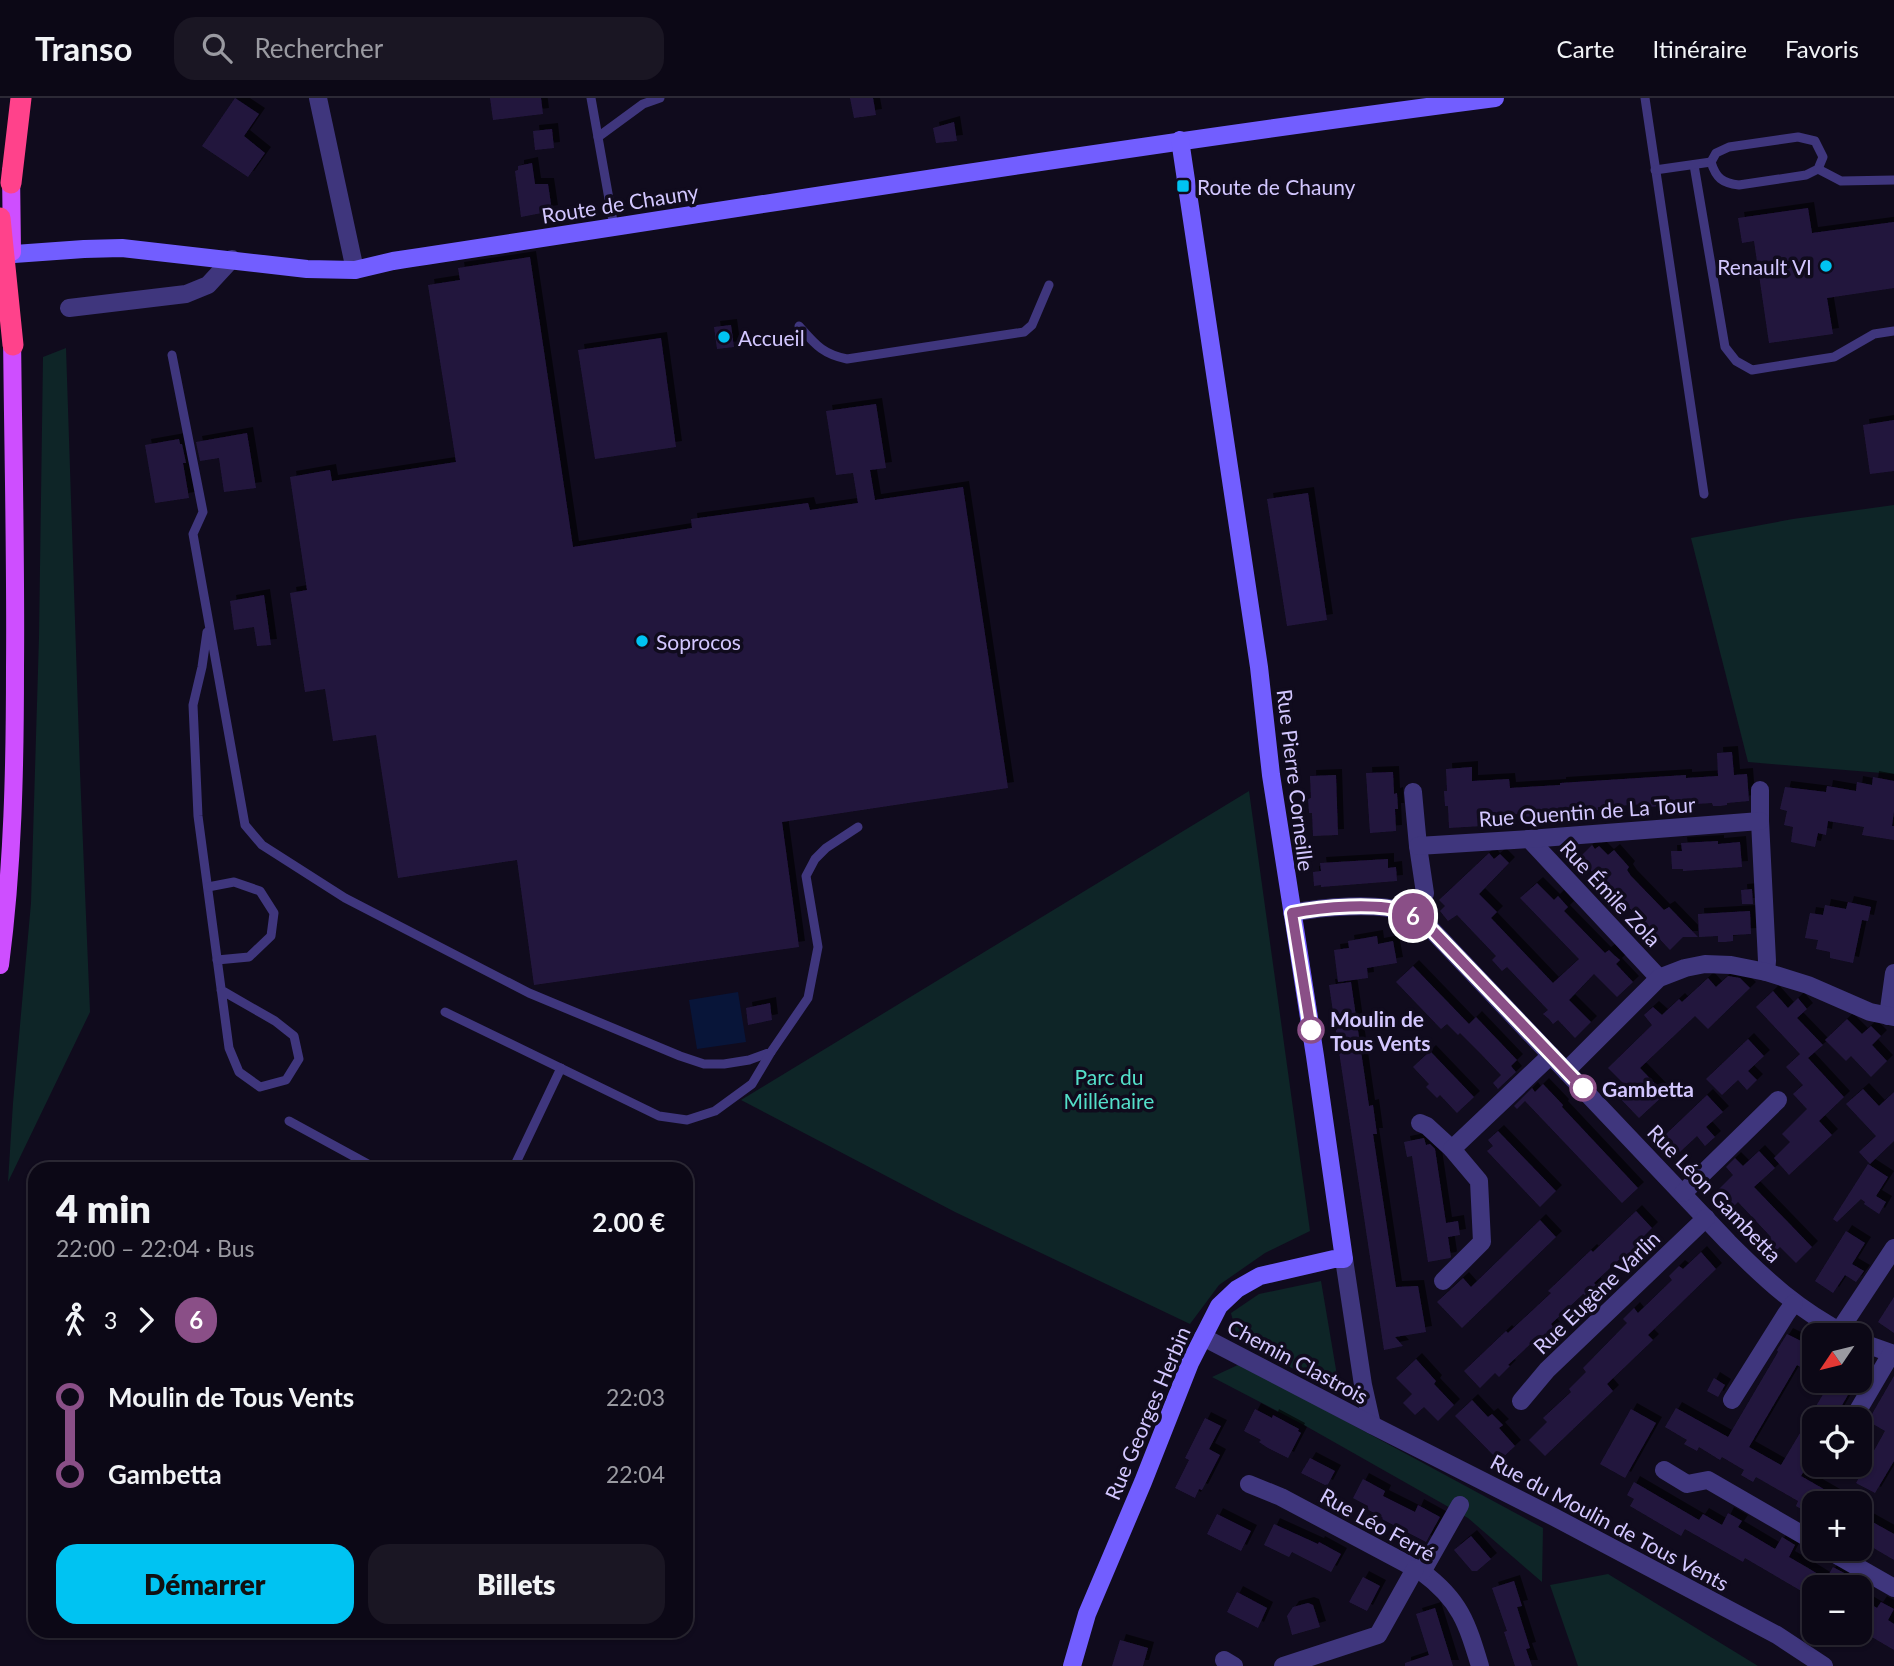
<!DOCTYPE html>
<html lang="fr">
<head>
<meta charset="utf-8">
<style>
	:root { --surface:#0c0816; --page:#1a1623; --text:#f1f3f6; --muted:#9a9aa1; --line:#2c2935; --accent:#00c3f2 }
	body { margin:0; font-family:Lato,sans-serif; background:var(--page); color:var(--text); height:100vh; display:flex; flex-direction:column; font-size:26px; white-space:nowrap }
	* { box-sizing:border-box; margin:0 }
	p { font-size:23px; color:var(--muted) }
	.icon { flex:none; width:38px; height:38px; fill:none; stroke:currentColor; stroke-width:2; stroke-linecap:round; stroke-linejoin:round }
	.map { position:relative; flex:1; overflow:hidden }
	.details { position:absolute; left:28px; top:1064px; width:665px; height:476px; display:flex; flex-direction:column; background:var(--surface); border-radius:21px; box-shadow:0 2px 5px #0004,0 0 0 2px var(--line) }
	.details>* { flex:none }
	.badge { padding:0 14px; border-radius:23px; font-size:24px; line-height:46px }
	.needle { width:46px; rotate:235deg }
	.controls { position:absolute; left:1802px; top:1225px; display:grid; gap:14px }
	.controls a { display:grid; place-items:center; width:70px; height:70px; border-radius:14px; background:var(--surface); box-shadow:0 2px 5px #0004,0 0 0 2px var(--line); font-size:35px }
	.map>.badge { position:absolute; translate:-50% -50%; box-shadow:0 0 0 4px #fff }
	.legs { display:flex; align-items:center; gap:10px; height:77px; padding:0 28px; font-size:23px }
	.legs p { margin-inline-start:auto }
	.overview { display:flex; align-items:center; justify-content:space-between; height:119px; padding:0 28px }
	h1 { font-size:38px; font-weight:800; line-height:52px }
	.action { display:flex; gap:14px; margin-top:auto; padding:14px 28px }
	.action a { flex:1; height:80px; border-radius:21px; background:var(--accent); color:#111; font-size:28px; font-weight:800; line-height:80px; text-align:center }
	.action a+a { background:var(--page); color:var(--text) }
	ul { padding:0 28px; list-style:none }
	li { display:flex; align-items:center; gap:24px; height:77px; font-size:26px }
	li i { display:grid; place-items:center; width:10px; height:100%; margin:0 9px; background:currentColor }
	li i::after { content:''; width:18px; height:18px; margin:-9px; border:5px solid; border-radius:50%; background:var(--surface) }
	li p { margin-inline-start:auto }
	li:first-child i { background:linear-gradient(#0000 50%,currentColor 0) }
	li:last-child i { background:linear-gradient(currentColor 50%,#0000 0) }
	header { display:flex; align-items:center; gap:42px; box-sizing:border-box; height:98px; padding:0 35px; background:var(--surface); border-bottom:2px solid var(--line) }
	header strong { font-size:33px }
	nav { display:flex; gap:38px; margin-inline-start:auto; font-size:24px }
	.search { width:490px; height:63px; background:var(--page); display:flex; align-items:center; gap:18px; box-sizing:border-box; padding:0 24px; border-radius:21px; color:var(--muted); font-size:26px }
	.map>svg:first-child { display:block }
</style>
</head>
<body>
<header>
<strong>Transo</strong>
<div class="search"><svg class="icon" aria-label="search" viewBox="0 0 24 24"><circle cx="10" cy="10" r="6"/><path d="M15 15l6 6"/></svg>Rechercher</div>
<nav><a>Carte</a><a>Itinéraire</a><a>Favoris</a></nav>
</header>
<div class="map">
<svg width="1894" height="1568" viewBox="0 0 1894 1568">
	<defs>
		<filter id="shadow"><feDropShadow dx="6" dy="-6" stdDeviation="0" flood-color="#0009"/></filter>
	</defs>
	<rect width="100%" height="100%" fill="#100b1d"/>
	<g fill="#0e2527">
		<polygon points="66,250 80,674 90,914 8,1084 13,1005 31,805 39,539 43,259"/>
		<polygon points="1894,407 1894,676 1748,664 1691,440 1793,421"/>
		<polygon points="1249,693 1310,1133 1265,1155 1219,1187 1190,1226 955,1114 741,1002"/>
		<polygon points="1321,1183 1340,1295 1238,1242 1231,1215 1259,1196"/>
		<polygon points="1240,1266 1543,1430 1542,1484 1468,1420 1304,1327 1212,1279"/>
		<polygon points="1608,1476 1758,1568 1578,1568 1550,1487"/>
	</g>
	<polygon fill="#081539" points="738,894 746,944 697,951 689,902"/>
	<g fill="#23173e" filter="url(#shadow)">
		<polygon points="235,0 259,16 244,38 265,55 248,79 202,48"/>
		<polygon points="490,0 541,0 543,16 493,22"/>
		<polygon points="850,0 873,0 876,17 854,20"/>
		<polygon points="954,24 957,43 936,45 933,30"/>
		<polygon points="552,31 554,50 535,52 533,33"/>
		<polygon points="532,65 535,86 548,86 552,113 521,119 515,73 518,72 518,68"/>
		<polygon points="1808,110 1812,135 1894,124 1894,190 1827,200 1833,236 1769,245 1754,143 1742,145 1738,120"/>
		<polygon points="530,159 573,449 692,430 691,421 808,405 810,412 858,405 853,375 836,377 826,313 876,306 886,370 870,372 875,402 963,389 1008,690 782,724 799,849 534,887 517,762 398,780 376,637 333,643 325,591 305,594 290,495 307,492 290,379 330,372 332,383 456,364 428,187 460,182 458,170"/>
		<polygon points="731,227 734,249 717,251 714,229"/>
		<polygon points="661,240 676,349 595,361 578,252"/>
		<polygon points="1894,322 1894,373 1870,376 1863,327"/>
		<polygon points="247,335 256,390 224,394 219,360 200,363 196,344"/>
		<polygon points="179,341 180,346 182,346 186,365 183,365 189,400 155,405 145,347"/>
		<polygon points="1308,395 1327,522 1287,528 1267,401"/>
		<polygon points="264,497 271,547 257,548 254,529 234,532 230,503"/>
		<polygon points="1732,654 1734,677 1747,676 1749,703 1727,705 1727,707 1720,708 1713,708 1712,705 1648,709 1648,706 1598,709 1598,712 1584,712 1584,710 1559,711 1559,714 1534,715 1535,718 1520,719 1520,716 1481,718 1482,728 1449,730 1448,708 1445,708 1444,693 1447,693 1446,671 1472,669 1472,683 1509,681 1510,690 1560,687 1560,685 1686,677 1686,680 1718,678 1717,655"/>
		<polygon points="1393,674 1394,696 1397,695 1398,711 1395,711 1396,733 1370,735 1366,675"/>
		<polygon points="1336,677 1338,737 1313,738 1312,715 1309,715 1308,701 1311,700 1310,678"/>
		<polygon points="1873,679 1894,683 1894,713 1892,728 1894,728 1894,742 1862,737 1864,729 1828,723 1826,737 1818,735 1815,749 1791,744 1793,729 1784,727 1787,713 1780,711 1785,689 1826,694 1827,688 1856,693 1857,684 1872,687"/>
		<polygon points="1718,743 1718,746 1740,744 1742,769 1683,773 1683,771 1672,771 1671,753 1682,753 1681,745"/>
		<polygon points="1592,747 1595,751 1599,748 1608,757 1614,752 1629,769 1627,772 1631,778 1664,812 1669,809 1698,839 1683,839 1670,852 1653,834 1649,837 1638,827 1642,823 1620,800 1617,804 1592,782 1596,778 1579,760"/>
		<polygon points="1489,755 1494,761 1500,756 1509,765 1479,796 1497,814 1491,820 1553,885 1579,861 1520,800 1537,785 1554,802 1558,798 1568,809 1564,813 1605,855 1609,852 1614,857 1620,862 1616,866 1633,884 1617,899 1594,876 1569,902 1591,924 1575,940 1558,922 1553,926 1549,921 1543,916 1548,912 1507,869 1502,873 1492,862 1496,858 1457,817 1448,823 1440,813 1445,808 1439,802"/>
		<polygon points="1388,761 1388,770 1396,769 1397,783 1321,789 1321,787 1314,788 1313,774 1321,773 1320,765"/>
		<polygon points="1752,791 1753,806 1742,806 1741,792"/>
		<polygon points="1848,804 1871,809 1868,823 1862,822 1853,865 1830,860 1830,854 1816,851 1818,842 1805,840 1810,815 1823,817 1825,807 1846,811"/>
		<polygon points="1750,813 1751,836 1733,837 1733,843 1725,844 1718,844 1718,838 1699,839 1698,816"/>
		<polygon points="1377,838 1378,846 1393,843 1397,865 1367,870 1368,880 1338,884 1334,852 1349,850 1348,843"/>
		<polygon points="1413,868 1469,926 1476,919 1517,962 1511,968 1516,974 1498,991 1493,985 1501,977 1481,956 1460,935 1458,937 1447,926 1441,931 1396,884"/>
		<polygon points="1728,878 1740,880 1750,890 1708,931 1695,918 1640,970 1665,996 1639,1020 1614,994 1623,985 1608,970 1652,927 1644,917 1653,909 1662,917 1679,901 1682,904 1708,880 1716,889"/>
		<polygon points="1351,884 1369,1008 1373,1007 1377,1036 1373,1036 1396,1189 1418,1188 1426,1234 1395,1239 1403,1248 1384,1252 1329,887"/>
		<polygon points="1773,893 1788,910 1798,900 1807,911 1797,920 1823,947 1808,960 1844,999 1819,1023 1832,1037 1789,1077 1774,1060 1790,1044 1782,1036 1807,1011 1793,996 1803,987 1786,969 1800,956 1756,909"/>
		<polygon points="770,905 772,922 748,927 746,910"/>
		<polygon points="1847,921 1862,936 1871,928 1881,938 1872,947 1887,963 1871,979 1851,958 1846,963 1825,942"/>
		<polygon points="1748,941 1764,958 1748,973 1757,982 1747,992 1738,982 1722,997 1706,981"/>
		<polygon points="1430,953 1474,999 1457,1015 1440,997 1437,1000 1426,989 1429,986 1413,969"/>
		<polygon points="1543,986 1563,1007 1562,1009 1638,1090 1622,1105 1525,1003 1517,1011 1514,1008 1532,990 1535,994"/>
		<polygon points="1863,991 1879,1008 1894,994 1894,1043 1870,1066 1859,1054 1876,1038 1846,1006"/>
		<polygon points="1707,997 1723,1014 1706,1029 1715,1039 1705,1048 1697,1038 1680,1054 1664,1038"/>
		<polygon points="1498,1033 1556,1093 1540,1109 1487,1053 1493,1048 1488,1042"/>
		<polygon points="1424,1040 1426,1047 1430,1046 1435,1051 1446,1125 1458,1123 1460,1137 1448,1139 1451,1159 1450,1160 1428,1164 1412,1058 1407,1059 1404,1044"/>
		<polygon points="1759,1053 1775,1070 1754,1089 1812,1149 1796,1165 1780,1149 1771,1157 1762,1147 1771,1139 1738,1104 1733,1109 1717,1093 1733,1077 1726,1069 1735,1060 1743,1068"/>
		<polygon points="1868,1066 1888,1079 1876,1098 1886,1104 1879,1116 1864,1106 1865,1104 1861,1101 1837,1124 1833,1121"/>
		<polygon points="1636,1113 1652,1130 1637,1145 1640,1148 1628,1160 1624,1157 1594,1185 1596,1187 1585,1197 1583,1196 1551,1226 1554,1230 1544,1240 1540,1237 1508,1267 1510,1268 1499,1279 1495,1275 1480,1290 1464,1273 1506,1233 1508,1235 1551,1195 1548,1193 1591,1152 1593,1154"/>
		<polygon points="1540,1122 1556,1139 1462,1230 1437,1204 1463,1180 1471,1189"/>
		<polygon points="1846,1133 1865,1145 1852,1166 1864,1173 1856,1184 1845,1177 1833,1195 1815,1183"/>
		<polygon points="1701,1154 1716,1171 1648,1237 1653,1242 1607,1286 1613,1293 1545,1358 1529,1342 1547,1324 1543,1320 1571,1294 1569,1291 1586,1274 1583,1270 1627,1225 1623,1221 1634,1210 1638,1215 1672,1182 1669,1178 1679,1168 1683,1171"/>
		<polygon points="1894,1199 1894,1235 1878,1224"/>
		<polygon points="1787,1236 1815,1250 1815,1277 1797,1267 1749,1349 1781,1367 1831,1283 1856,1283 1834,1321 1815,1321 1815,1354 1801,1378 1848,1405 1815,1405 1808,1415 1796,1408 1798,1403 1756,1379 1753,1384 1741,1377 1744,1372 1722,1359 1720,1362 1699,1349 1697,1353 1684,1346 1687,1342 1665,1329 1676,1310 1728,1339 1778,1254 1777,1252"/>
		<polygon points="1416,1261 1436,1283 1434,1286 1454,1307 1438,1323 1424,1309 1415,1317 1403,1305 1412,1296 1396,1280"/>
		<polygon points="1894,1278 1894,1363 1875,1395 1856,1385 1885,1333 1868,1323"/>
		<polygon points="1714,1280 1725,1287 1718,1299 1707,1293"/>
		<polygon points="1472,1302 1488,1319 1492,1316 1503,1327 1499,1330 1515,1348 1499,1363 1455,1318"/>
		<polygon points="1255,1311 1272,1320 1273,1317 1299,1331 1298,1333 1301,1335 1288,1360 1268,1350 1259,1344 1261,1342 1244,1333"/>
		<polygon points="1631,1311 1656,1325 1625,1380 1600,1366"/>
		<polygon points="1205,1320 1221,1328 1209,1351 1220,1357 1202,1392 1199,1391 1195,1400 1175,1390 1189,1362 1185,1360"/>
		<polygon points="1310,1360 1335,1373 1327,1388 1301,1375"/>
		<polygon points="1363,1381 1385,1393 1383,1398 1415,1414 1418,1407 1440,1419 1426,1444 1382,1421 1383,1420 1367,1411 1368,1408 1353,1400"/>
		<polygon points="1634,1384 1699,1422 1703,1416 1722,1427 1728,1415 1742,1423 1738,1429 1775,1451 1782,1439 1795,1447 1789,1459 1808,1470 1826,1481 1833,1469 1846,1476 1839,1488 1841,1489 1815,1489 1815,1501 1745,1460 1743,1464 1685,1431 1681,1438 1630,1408 1634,1401 1627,1397"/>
		<polygon points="1217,1416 1251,1433 1241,1453 1207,1436"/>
		<polygon points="1860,1417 1894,1436 1894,1462 1860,1442"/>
		<polygon points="1274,1426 1318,1446 1319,1444 1341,1456 1331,1474 1292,1454 1289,1459 1264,1447"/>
		<polygon points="1471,1438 1491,1461 1477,1473 1472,1473 1454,1452"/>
		<polygon points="1363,1479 1380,1488 1367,1513 1349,1504"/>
		<polygon points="1514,1483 1522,1508 1517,1509 1530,1550 1526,1551 1532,1568 1515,1568 1504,1534 1507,1533 1492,1490"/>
		<polygon points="1237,1494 1267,1510 1258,1530 1227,1514"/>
		<polygon points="1860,1500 1877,1510 1881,1504 1894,1511 1888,1522 1894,1526 1894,1552 1860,1532"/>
		<polygon points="1308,1505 1313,1507 1320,1529 1292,1537 1287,1518 1293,1509"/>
		<polygon points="1435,1510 1453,1568 1405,1568 1405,1565 1429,1557 1416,1516"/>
		<polygon points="1120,1542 1148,1550 1143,1568 1112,1568"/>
	</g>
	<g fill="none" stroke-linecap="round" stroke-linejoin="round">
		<g stroke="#3f367d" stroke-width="9">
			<polyline points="591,0 614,129"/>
			<polyline points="1645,0 1704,396"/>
			<polyline points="598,39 643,6 660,0"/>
			<path d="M1798,39L1815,43L1823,59L1818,71L1806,77L1739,87C1722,85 1716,80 1711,64L1716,55L1729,49Z"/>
			<polyline points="1694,67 1725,249 1736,263 1752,272 1834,259 1874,236 1894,233"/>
			<polyline points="1818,71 1841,83 1894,82"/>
			<polyline points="1655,72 1711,64"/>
			<path d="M799,228C815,246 822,256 847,261L1024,234L1032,227L1049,187"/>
			<polyline points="172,257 203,414 193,436 245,727 262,747 345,800 529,895 680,958 704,966 724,966 749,962 771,954 808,900 818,849 806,778 815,761 826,750 858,729"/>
			<polyline points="207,534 202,569 193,607 198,718 229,950 239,974 260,989 286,982 299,961 294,938 275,923 221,892"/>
			<polyline points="208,789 234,784 260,793 274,815 271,838 249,859 217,862"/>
			<polyline points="445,914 659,1018 687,1022 715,1013 752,986 771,954"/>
			<polyline points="289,1023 377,1071"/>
			<polyline points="513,1071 561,970"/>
		</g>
		<g stroke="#3f367d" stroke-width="18">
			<polyline points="318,0 355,172"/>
			<polyline points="69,210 186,196 208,187 232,161"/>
			<polyline points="1760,692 1760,723 1767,863 1766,874"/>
			<polyline points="1413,694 1418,748 1425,795 1418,820"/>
			<polyline points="1529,741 1659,880"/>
			<polyline points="1418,748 1529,741 1760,723"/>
			<path d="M1292,815C1321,809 1378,804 1405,814C1416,818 1424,825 1432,832L1728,1144C1767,1183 1797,1211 1847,1237"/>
			<polyline points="1888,918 1894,875"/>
			<polyline points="1566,973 1659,880 1685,870 1705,866 1731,867 1766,874 1808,887 1870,914 1894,919"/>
			<polyline points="1420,1025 1427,1028 1452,1051"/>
			<polyline points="1683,1095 1778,1002"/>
			<polyline points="1344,1161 1363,1287 1372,1327"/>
			<polyline points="1443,1183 1482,1144 1479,1083 1452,1051 1551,957"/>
			<polyline points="1839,1233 1894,1150"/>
			<polyline points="1203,1239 1372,1327 1554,1419 1777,1537 1824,1568"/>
			<polyline points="1860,1244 1894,1256"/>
			<polyline points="1732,1302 1786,1216 1794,1205"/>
			<polyline points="1521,1303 1547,1272 1706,1120"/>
			<polyline points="1853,1321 1891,1256"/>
			<polyline points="1664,1372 1687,1386 1708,1382 1815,1444"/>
			<path d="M1249,1386L1281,1399L1422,1474C1460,1502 1467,1525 1480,1568"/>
			<polyline points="1826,1451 1894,1490"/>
			<polyline points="1422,1474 1460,1407"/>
			<polyline points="1224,1562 1234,1568"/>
			<polyline points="1283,1568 1378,1537 1415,1471"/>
		</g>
		<g stroke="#725eff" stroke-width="18">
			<path d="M0,157L84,151L122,150L307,171L355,172L393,163C760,107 1127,48 1495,0"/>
			<polyline points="1072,1568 1087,1516 1143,1384 1190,1265 1219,1208 1237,1191 1260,1178 1334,1161 1344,1161 1315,958 1271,677 1259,569 1180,42"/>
		</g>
		<g stroke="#ce4eff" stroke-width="18">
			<polyline points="11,73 12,154"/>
			<path d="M0,867C13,768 15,669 15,569C16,458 13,346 12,234"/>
		</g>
		<g stroke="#ff428b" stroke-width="21">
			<polyline points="11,85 21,0"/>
			<polyline points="0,120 13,247"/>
		</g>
	</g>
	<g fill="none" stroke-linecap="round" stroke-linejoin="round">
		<g stroke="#fff" stroke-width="16">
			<path id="line-1" d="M1311,932L1292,815C1321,809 1378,804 1405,814C1416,818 1424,825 1432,832L1583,990"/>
		</g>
		<use href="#line-1" stroke="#8a4f87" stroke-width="10"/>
	</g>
	<g fill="#00c3f2" stroke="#100b1d" stroke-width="2.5">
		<rect x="1176" y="81" width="14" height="14" rx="3.5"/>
		<circle cx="1826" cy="168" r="7"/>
		<circle cx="724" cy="239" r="7"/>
		<circle cx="642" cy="543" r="7"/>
	</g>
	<g fill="#fff" stroke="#8a4f87" stroke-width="3.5">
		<circle cx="1311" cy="932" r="12"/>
		<circle cx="1583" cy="990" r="12"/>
	</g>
	<g text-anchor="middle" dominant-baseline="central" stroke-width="7" stroke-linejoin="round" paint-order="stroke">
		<g font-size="21" fill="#d3c7ff" stroke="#100b1d" text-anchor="start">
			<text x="1197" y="88">Route de Chauny</text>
			<text x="1812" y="168" text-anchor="end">Renault VI</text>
			<text x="738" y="239">Accueil</text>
			<text x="656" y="543">Soprocos</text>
		</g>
		<g font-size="21" fill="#d3c7ff" stroke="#100b1d">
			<text transform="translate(620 105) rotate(-9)">Route de Chauny</text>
			<text transform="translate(1296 682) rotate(83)">Rue Pierre Corneille</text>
			<text transform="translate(1587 713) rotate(-4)">Rue Quentin de La Tour</text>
			<text transform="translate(1611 795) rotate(47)">Rue Émile Zola</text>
			<text transform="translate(1715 1095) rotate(46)">Rue Léon Gambetta</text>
			<text transform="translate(1596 1194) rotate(-44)">Rue Eugène Varlin</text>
			<text transform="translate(1298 1263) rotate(28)">Chemin Clastrois</text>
			<text transform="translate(1147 1315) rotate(-67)">Rue Georges Herbin</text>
			<text transform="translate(1610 1424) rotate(28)">Rue du Moulin de Tous Vents</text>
			<text transform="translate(1378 1426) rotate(29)">Rue Léo Ferré</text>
		</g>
		<g font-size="21" font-weight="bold" fill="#d3c7ff" stroke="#100b1d" text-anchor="start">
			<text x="1330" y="920">Moulin de<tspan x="1330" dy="24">Tous Vents</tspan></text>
			<text x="1602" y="990">Gambetta</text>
		</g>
		<g font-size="21" fill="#54dfc9" stroke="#100b1d">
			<text x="1109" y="978">Parc du<tspan x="1109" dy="24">Millénaire</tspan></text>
		</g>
	</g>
</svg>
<div class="controls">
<a><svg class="needle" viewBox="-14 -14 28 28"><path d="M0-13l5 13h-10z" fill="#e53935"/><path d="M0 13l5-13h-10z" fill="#9a9aa1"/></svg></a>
<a><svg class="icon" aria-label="locate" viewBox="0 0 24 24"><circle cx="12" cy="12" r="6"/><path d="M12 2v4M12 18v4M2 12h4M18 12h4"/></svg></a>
<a>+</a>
<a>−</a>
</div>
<b class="badge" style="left:1413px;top:818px;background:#8a4f87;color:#fff">6</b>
<section class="details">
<div class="overview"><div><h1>4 min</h1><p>22:00 – 22:04 · Bus</p></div><b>2.00 €</b></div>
<div class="legs"><svg class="icon" aria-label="walk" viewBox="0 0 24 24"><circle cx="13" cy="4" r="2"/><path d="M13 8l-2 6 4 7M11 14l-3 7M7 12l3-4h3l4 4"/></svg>3<svg class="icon" aria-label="forward" viewBox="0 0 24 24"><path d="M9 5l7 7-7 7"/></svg><b class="badge" style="background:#8a4f87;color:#fff">6</b></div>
<ul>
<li><i style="color:#8a4f87"></i><b>Moulin de Tous Vents</b><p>22:03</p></li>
<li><i style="color:#8a4f87"></i><b>Gambetta</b><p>22:04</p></li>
</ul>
<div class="action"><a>Démarrer</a><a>Billets</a></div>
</section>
</div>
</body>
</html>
